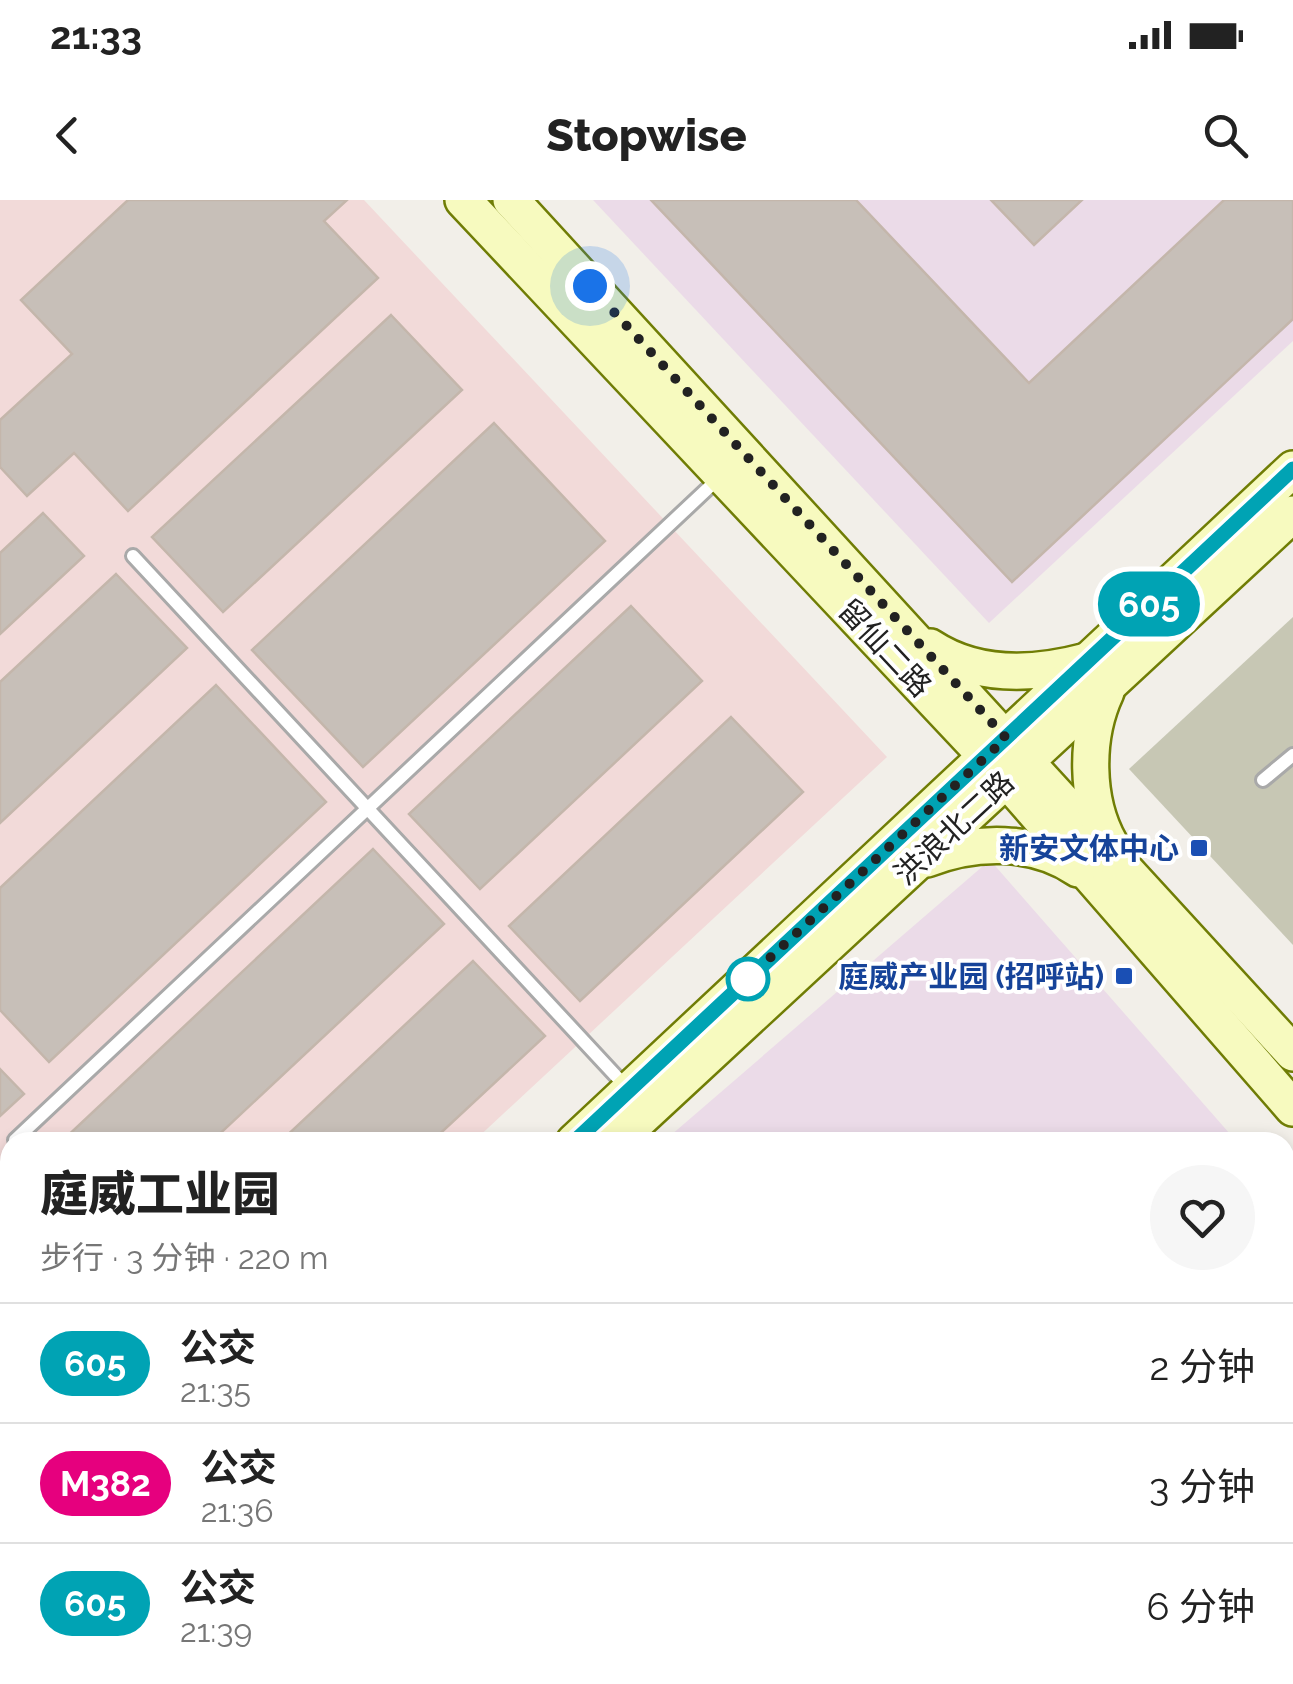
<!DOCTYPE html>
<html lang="zh">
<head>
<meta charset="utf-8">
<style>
	:root { --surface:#fff; --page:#f6f6f6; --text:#222; --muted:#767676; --line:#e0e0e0 }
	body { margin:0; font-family:Raleway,"Noto Sans SC",sans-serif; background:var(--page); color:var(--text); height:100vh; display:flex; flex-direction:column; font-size:38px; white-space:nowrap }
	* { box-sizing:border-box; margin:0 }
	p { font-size:32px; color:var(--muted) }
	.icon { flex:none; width:55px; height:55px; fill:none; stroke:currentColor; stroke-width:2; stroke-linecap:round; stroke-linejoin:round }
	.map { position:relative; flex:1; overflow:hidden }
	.drawer { position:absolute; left:0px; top:932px; width:1295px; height:552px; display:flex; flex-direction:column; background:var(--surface); border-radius:30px 30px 0 0; box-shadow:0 5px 15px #0003 }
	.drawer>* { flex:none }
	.badge { padding:0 20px; border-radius:32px; font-size:35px; line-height:65px }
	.you { position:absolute; width:50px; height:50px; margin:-25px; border:8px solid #fff; border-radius:50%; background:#1a73e8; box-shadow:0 0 0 15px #1a73e833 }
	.map>.badge { position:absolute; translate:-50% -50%; box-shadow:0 0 0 5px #fff }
	.round { display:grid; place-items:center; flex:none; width:105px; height:105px; border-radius:52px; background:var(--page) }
	.headline { display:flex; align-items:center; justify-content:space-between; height:170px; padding:0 40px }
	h1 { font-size:48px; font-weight:800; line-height:75px }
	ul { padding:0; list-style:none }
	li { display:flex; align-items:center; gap:30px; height:120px; padding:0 40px; border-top:2px solid var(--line) }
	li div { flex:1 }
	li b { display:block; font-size:38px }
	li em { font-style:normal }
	li .badge { min-width:110px; font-weight:700; text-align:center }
	.status { display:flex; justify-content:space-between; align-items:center; height:70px; padding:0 50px; background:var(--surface); direction:ltr }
	.status svg { height:28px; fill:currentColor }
	header { display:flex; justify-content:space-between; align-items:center; height:130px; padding:0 40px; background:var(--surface); font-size:45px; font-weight:800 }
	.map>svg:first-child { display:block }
</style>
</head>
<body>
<div class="status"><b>21:33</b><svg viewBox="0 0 49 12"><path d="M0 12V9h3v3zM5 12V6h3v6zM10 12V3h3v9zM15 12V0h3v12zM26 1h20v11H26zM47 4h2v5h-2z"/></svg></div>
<header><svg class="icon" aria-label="back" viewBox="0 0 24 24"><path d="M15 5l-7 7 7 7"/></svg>Stopwise<svg class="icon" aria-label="search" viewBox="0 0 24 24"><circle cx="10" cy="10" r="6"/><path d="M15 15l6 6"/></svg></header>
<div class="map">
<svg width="1293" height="1484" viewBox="0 0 1293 1484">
	<rect width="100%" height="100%" fill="#f2efe9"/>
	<g fill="#f2dad9">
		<polygon points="0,0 364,0 887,557 473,942 10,942 10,972 0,961"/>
		<polygon points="0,1133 10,1143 10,1419 0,1428"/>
	</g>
	<g fill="#ebdbe8">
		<polygon points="593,0 1293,0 1293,141 989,423"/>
		<polygon points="990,660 1237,942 663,942"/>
		<polygon points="1285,997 1293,1006 1293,1484 965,1484 957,1475 1285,1475"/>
		<polygon points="131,1475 533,1475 542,1484 121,1484"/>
		<polygon points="556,1475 916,1475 924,1484 564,1484"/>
	</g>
	<polygon fill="#c7c7b4" points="1293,417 1293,745 1129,569"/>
	<g fill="#c7bfb8" stroke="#c4b6ab" stroke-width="2.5">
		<polygon points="128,0 347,0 324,21 378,78 128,311 74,253 27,296 0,267 0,220 72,154 21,100"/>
		<polygon points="651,0 856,0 1029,183 1224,0 1293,0 1293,119 1012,382"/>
		<polygon points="991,0 1082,0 1034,45"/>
		<polygon points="391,115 462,190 223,412 152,337"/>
		<polygon points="494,223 605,341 363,567 252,450"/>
		<polygon points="43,313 84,356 0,434 0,353"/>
		<polygon points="116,374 187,448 0,623 0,482"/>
		<polygon points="631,406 702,481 480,689 409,614"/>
		<polygon points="216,485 326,602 49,862 0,810 0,688"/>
		<polygon points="731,517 803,592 580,801 509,726"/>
		<polygon points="373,649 444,724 211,942 61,942"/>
		<polygon points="473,761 545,836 431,942 280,942"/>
		<polygon points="0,869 24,894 0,916"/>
	</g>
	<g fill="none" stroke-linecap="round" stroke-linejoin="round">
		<g stroke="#a9a9a9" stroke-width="18">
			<g id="lane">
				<polyline points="133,356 628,889"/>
				<polyline points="1263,580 1293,555"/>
				<polyline points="17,942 15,940 720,277"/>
			</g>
		</g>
		<g stroke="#a9a9a9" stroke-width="30">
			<g id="street">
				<polyline points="0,1036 10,1047"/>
				<polyline points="0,1082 10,1093"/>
			</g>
		</g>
		<g stroke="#707d05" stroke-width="40">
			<g id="secondary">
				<polyline points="463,0 986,556 1293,908"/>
				<polyline points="511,0 1293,853"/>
				<path d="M930,447C977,478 1035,475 1087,461"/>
				<path d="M1106,492C1085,537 1085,600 1110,644"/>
				<path d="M927,659C975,640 1035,639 1078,669"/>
				<polyline points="574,942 1293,269"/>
				<polyline points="615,942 1293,314"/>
				<polyline points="0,1480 10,1471"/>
				<polyline points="31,1484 41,1475"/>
			</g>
		</g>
		<use href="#lane" stroke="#fff" stroke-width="12"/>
		<use href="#street" stroke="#fff" stroke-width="25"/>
		<use href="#secondary" stroke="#f7fabf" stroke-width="35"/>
	</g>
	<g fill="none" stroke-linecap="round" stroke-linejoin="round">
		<g stroke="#fff" stroke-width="22">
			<polyline id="line" points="574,942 1293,269"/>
		</g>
		<use href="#line" stroke="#00a3b4" stroke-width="15"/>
		<polyline stroke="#222" stroke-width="10" stroke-dasharray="0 18" points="590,86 1006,538 744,782 748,779"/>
	</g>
	<g fill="#1a4fb4" stroke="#fff" stroke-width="4">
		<rect x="1189" y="638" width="20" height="20" rx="5"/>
		<rect x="1114" y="766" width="20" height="20" rx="5"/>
	</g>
	<circle fill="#fff" stroke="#00a3b4" stroke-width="5" cx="748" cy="779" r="20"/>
	<g text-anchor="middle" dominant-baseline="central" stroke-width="8" stroke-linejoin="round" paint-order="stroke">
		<g font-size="30" fill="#222" stroke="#fff">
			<text transform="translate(885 448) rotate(47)">留仙二路</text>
			<text transform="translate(954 628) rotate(-43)">洪浪北二路</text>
		</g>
		<g font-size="30" font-weight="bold" fill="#164399" stroke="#fff" text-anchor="end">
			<text x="1179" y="648">新安文体中心</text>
			<text x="1104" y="776">庭威产业园 (招呼站)</text>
		</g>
	</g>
</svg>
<div class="you" style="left:590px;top:86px"></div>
<b class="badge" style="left:1149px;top:404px;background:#00a3b4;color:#fff">605</b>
<section class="drawer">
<div class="headline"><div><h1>庭威工业园</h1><p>步行 · 3 分钟 · 220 m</p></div><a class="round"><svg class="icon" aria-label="heart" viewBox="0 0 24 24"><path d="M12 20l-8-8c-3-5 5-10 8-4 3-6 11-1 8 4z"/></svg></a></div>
<ul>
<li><span class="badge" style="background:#00a3b4;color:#fff">605</span><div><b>公交</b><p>21:35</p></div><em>2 分钟</em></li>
<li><span class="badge" style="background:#e6007e;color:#fff">M382</span><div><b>公交</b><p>21:36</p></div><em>3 分钟</em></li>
<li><span class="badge" style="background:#00a3b4;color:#fff">605</span><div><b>公交</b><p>21:39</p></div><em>6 分钟</em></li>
</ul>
</section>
</div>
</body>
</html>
